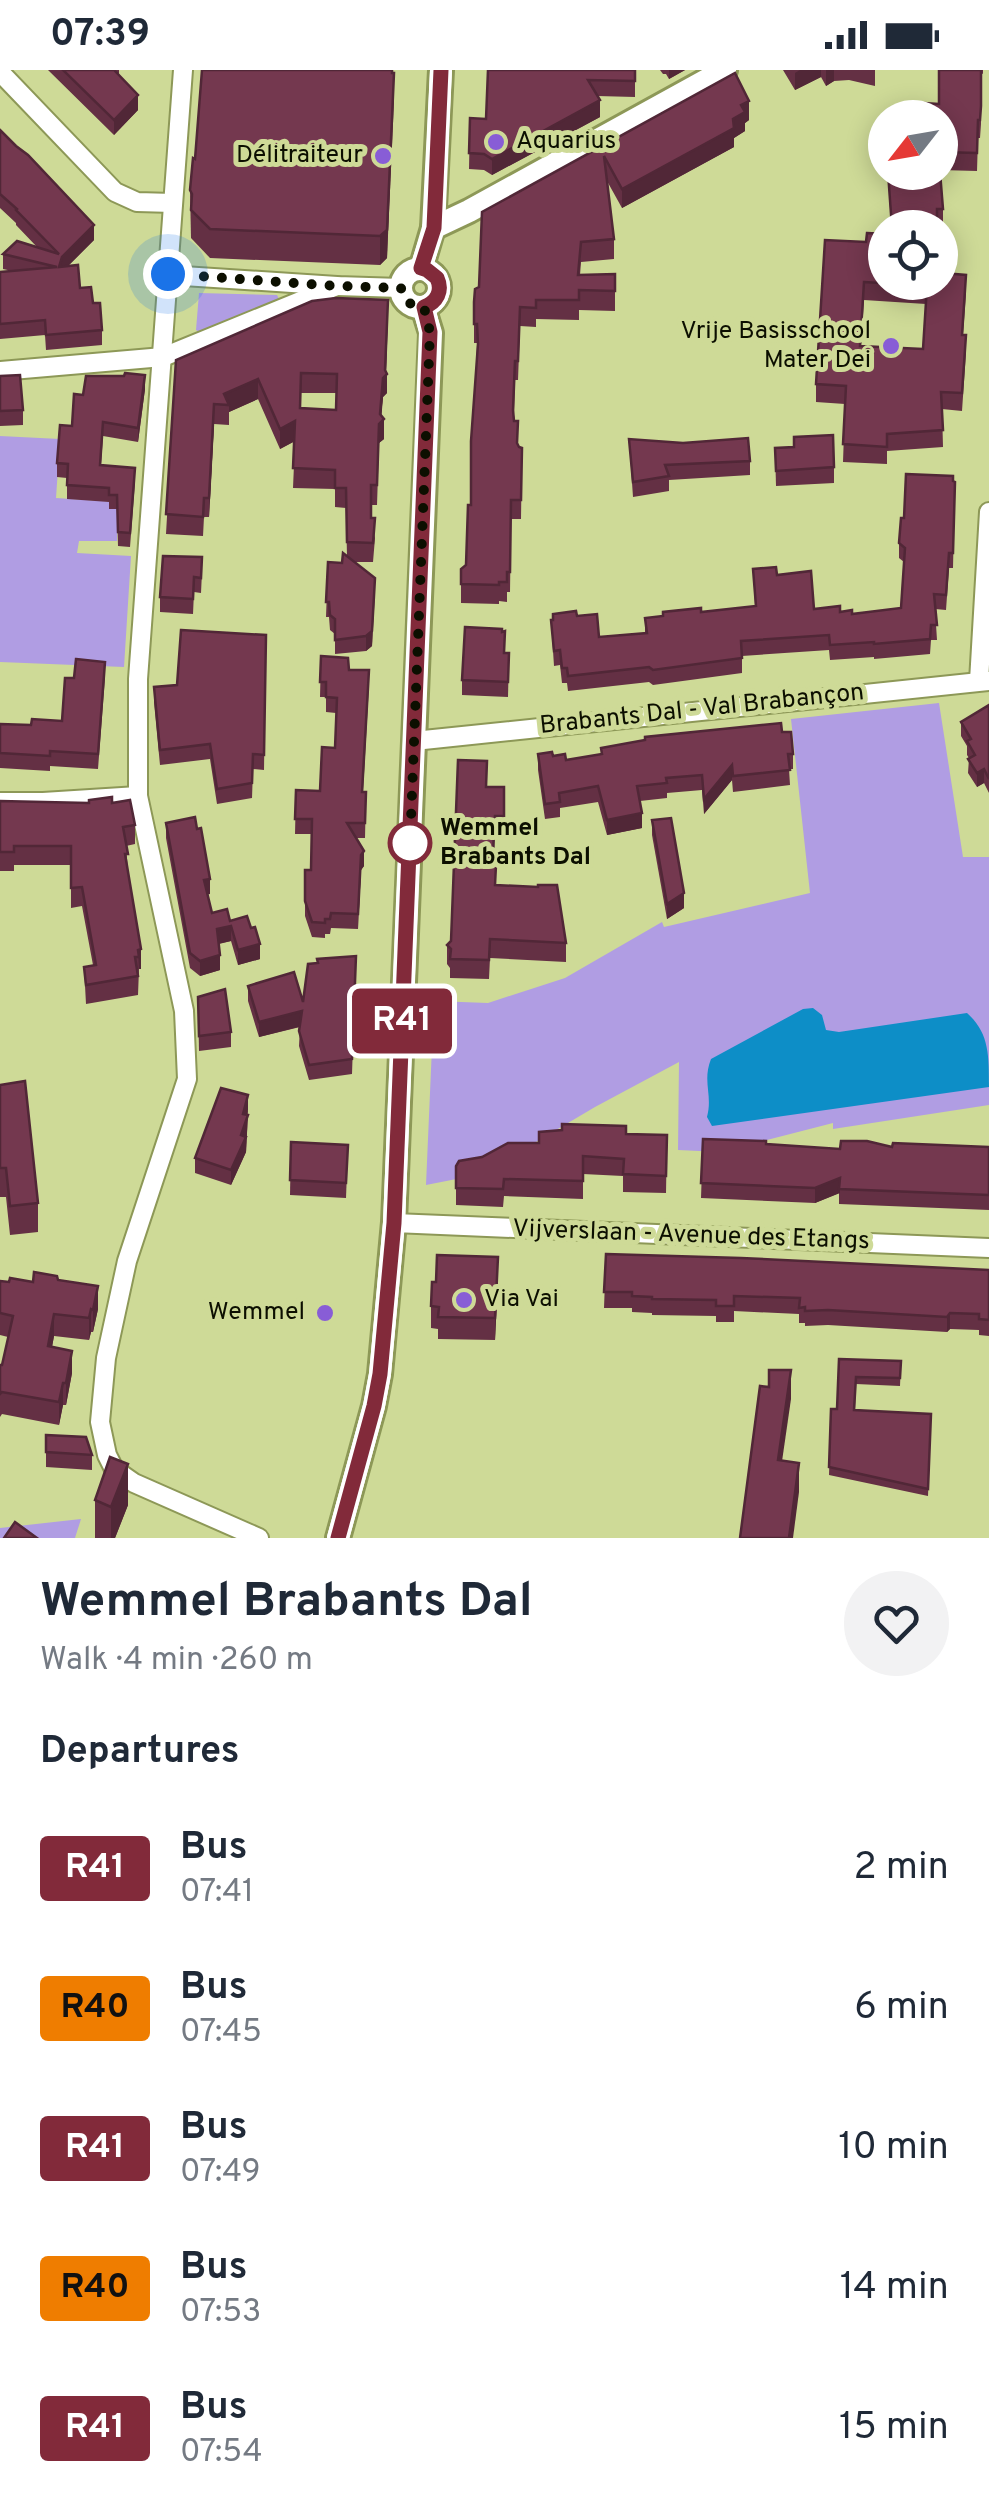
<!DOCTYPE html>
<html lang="en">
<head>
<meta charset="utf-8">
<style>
	:root { --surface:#fff; --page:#f2f2f3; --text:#1f2937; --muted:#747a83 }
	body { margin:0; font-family:Overpass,sans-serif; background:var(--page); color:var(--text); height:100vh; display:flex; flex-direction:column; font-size:38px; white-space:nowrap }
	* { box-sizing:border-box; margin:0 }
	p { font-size:32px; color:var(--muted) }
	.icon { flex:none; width:55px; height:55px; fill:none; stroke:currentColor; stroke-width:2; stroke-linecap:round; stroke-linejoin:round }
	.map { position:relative; height:1468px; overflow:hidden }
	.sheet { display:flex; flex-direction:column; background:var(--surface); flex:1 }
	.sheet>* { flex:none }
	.badge { padding:0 20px; border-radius:8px; font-size:35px; line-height:65px }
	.needle { width:65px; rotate:239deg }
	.buttons { position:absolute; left:868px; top:30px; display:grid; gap:20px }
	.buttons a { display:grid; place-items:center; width:90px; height:90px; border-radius:50%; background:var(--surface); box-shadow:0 5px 25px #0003; font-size:50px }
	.you { position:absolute; width:50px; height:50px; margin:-25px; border:8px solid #fff; border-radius:50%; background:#1a73e8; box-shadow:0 0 0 15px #1a73e833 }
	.map>.badge { position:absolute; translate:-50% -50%; box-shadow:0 0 0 5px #fff }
	h2 { padding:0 40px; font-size:38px; line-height:90px }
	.round { display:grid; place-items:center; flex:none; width:105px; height:105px; border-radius:52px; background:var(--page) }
	.summary { display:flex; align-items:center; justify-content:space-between; height:170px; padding:0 40px }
	h1 { font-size:48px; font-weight:700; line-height:75px }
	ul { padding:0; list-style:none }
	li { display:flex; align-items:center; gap:30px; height:140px; padding:0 40px }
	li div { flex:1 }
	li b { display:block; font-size:38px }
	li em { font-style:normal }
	li .badge { min-width:110px; font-weight:700; text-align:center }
	.status { display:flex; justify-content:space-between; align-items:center; height:70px; padding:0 50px; background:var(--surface); direction:ltr }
	.status svg { height:28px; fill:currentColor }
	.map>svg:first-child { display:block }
</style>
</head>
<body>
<div class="status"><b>07:39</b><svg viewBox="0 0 49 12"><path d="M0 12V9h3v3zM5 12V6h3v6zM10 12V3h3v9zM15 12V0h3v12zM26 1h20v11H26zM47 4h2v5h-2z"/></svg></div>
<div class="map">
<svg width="989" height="1468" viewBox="0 0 989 1468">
	<rect width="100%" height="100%" fill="#ceda97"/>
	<g fill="#b09de3">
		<polygon points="199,223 277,225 279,229 202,264 196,260"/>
		<polygon points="0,366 60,369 56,428 118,432 117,471 79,471 77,483 131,486 124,597 0,592"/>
		<polygon points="939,633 963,787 989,787 989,1035 833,1059 833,1053 720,1082 678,1080 679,992 595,1037 482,1104 426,1115 434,931 488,933 565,908 662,852 664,857 810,823 791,649"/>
		<polygon points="81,1449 75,1468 0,1468 0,1458"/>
	</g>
	<path fill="#0d8ec7" d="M813,938L822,945L826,960L839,962L967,943C989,963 989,984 989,1017L712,1056L707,1047C713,1025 702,1012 711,989L803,939Z"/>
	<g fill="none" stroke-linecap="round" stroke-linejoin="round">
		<g stroke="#8d9857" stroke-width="22">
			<g id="minor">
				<polyline points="183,0 138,609 138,726 184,941 187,1009 127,1191 106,1288 100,1352 107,1385 114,1399 134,1413 259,1468"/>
				<polyline points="0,2 115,122 137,132 173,133"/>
				<polyline points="168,205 337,216 401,218"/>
				<polyline points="0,301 163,287 337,216"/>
				<polyline points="979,611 989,442"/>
				<polyline points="414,671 989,611"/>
				<polyline points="0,732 43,732 138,726"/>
				<polyline points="394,1153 989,1178"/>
			</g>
		</g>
		<g stroke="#8d9857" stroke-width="28">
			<g id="tertiary">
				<polyline points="433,158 469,141 725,0"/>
				<circle cx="420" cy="218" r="19"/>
				<polyline points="421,199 433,158 441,0"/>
				<polyline points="338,1468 374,1336 380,1304 394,1152 431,263 423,237"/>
			</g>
		</g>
		<use href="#minor" stroke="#fff" stroke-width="18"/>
		<use href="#tertiary" stroke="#fff" stroke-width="22"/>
	</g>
	<g fill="#643044" fill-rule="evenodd">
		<polygon points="48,0 119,0 119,5 138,40 114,65"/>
		<polygon points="393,0 394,31 387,188 380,195 210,188 191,168 190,120 195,89"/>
		<polygon points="488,0 635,0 635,27 597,26 600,47 492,105 484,100 469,99 470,48 486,49"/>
		<polygon points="660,0 685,0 669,9 666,4 663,4"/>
		<polygon points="783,0 875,0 875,16 849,10 834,11 826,16 821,7 795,20"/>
		<polygon points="939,0 983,0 983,4 981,3 981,54 980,68 978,68 977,101 940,100"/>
		<polygon points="735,3 749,50 745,53 745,61 734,68 734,77 622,138 607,111 614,169 614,189 581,192 580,205 615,204 615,241 579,240 579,250 536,249 536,257 520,256 518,310 515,310 514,345 518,375 519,377 522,378 521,449 511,449 510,522 507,522 507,532 499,531 499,534 461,533 461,499 466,495 471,435 477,273 474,273 474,232 479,217 482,142"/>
		<polygon points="0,60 94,170 68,196 80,218 93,233 102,260 102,275 46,280 45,265 0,269 0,202 12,201 3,199 3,184 37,177 16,155 16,153 0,138"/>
		<polygon points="888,102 943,139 943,157 891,158"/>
		<path d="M866,172L944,203L966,223L963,265L966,282L962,341L942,339L943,377L887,381V394L843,392L845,334L816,332V314ZM864,230L926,234L923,279L861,276Z"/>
		<path d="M388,250L386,301L387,323L383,327L381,346L384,369L379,373L377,435H371V448L375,468L373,492H354L375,523L372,576L366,581L335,584V564L330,560L329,547H326L328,492L342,493L347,487L346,438L335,437V419L293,418L295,371L280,379L258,329L229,342V355L214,354L209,447H204L203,466L166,464L176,290ZM301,323H336V340L301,338Z"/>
		<polygon points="0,306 23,340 23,355 0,356"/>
		<polygon points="145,319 138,372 103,366 101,395 135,412 130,477 118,476 117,439 109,439 109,432 67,429 67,408 57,407 57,393 83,325"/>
		<polygon points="629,369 750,391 750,405 669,410 669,421 633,427"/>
		<polygon points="775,378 834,397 834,413 776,416"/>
		<polygon points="953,411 955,412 953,498 949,498 946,540 935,539 937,570 931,570 930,584 874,589 874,587 830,590 829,580 742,586 742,603 653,615 649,612 568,621 567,613 562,613 560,595 554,596 551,550 577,546 599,567 645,563 645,548 755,536 753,499 777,505 814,539 852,544 901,538 904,492 899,488 899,473 904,448"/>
		<polygon points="202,502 201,523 194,522 193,544 160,542 160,527"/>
		<polygon points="266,565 264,700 253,699 252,728 217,734 210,689 160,695 154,632 154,617 177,615"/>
		<polygon points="505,583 509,583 508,627 462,625 462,610"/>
		<polygon points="321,586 349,600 369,615 363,722 366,722 365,768 356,768 364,796 361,800 358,859 331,858 330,864 325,864 325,868 312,867 305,846 305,800 311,800 312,764 295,764 296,720 320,721 335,678 336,643 326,642 326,627 320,627"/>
		<polygon points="105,607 98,699 50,696 50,701 0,698 0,654 31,655 62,651 74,608"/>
		<polygon points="989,635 989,723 984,713 977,717 968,703 969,688 967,685 967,676 961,666 961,652"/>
		<polygon points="782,662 793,684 793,699 789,699 790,715 733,722 732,710 704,744 702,720 667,723 667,728 640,731 642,758 607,765 598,732 560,738 560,747 545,749 538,700 538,684 553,686 566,690 601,684 601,678"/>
		<polygon points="487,717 504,717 504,765 495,765 494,774 494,795 496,815 566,873 566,892 490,888 489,909 450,908 450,898 447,894 447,875 451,871"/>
		<polygon points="0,731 112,733 135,755 135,774 126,776 128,801 141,899 139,899 138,925 86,934 84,897 93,895 82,836 71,838 71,795 14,795 14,801 0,801"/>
		<polygon points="652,750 684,838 667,849 652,765"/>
		<polygon points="166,753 210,824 208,824 212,843 230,851 260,889 238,895 231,871 219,874 220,900 200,906 190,898 166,768"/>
		<polygon points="356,886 352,1004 309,1010 299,976 300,957 259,967 248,931 248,916 303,932"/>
		<polygon points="198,927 231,962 231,977 199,981"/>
		<polygon points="0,1015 38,1133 38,1162 10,1165 6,1127 0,1127"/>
		<polygon points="248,1040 246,1082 231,1115 195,1103 195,1088"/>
		<polygon points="626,1064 667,1065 666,1123 623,1122 623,1106 583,1104 583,1129 504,1126 503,1137 456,1135 456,1096 482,1087 539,1073"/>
		<polygon points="703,1069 840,1079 989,1077 989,1140 839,1134 839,1123 815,1133 701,1128"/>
		<polygon points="291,1072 348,1075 346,1128 290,1125"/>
		<polygon points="606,1184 989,1200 989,1266 979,1265 979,1260 950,1259 947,1262 828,1255 805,1256 805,1253 799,1253 799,1244 734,1241 734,1252 716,1252 716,1246 652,1245 652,1243 632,1242 632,1238 604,1238"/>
		<polygon points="498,1209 495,1270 438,1269 438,1259 431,1258 431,1236 436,1212"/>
		<polygon points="58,1210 98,1239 93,1262 91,1262 89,1270 54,1266 52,1277 72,1303 66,1335 63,1335 59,1355 2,1344 0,1347 0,1295 2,1295 8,1267 0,1265 0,1211 9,1212"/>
		<polygon points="839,1289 901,1291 900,1316 856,1314 855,1340 931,1344 928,1426 829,1405 831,1339 837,1339"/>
		<polygon points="46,1365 92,1385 92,1400 46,1397"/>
		<polygon points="95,1430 128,1435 115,1468 95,1468"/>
	</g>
	<g fill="#512737">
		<polygon points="669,0 685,0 669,9"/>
		<polygon points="800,0 821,0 821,7 795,20 795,3"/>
		<polygon points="826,0 834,0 834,11 826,16"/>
		<polygon points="394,3 387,188 380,195 380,166"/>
		<polygon points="138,25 138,40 114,65 114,50"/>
		<polygon points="600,30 600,47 492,105 492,89"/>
		<polygon points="749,31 749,50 745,53 745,61 734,68 734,77 622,138 622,119 733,49 741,35"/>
		<polygon points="94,155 94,170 62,202 59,197 62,187"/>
		<polygon points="388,230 386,305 387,304 387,323 383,327 381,352 384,349 384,369 379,373 377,435 380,344"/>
		<polygon points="145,305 145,319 138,372 138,358"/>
		<polygon points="258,309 258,329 229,342 229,335 224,324"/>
		<polygon points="214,334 214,354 209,447 209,428"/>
		<polygon points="295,351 295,371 280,379 280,359"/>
		<polygon points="375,508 372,576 366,581 366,566"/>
		<polygon points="732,695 732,710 704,744 704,729"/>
		<polygon points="984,699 984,713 977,717 977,703"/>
		<polygon points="642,743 642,758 607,765 607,750"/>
		<polygon points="364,781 364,796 361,800 358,859 361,785"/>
		<polygon points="210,809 210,824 204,825 204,810"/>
		<polygon points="684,823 684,838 667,849 667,834"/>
		<polygon points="231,856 231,871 217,874 217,859"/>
		<polygon points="260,874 260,889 238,895 238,880"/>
		<polygon points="141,879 141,899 139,899 138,880"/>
		<polygon points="220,885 220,900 200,906 200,891"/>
		<polygon points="302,941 302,956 259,967 259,952"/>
		<polygon points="248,1025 248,1040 243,1059 243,1044"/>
		<polygon points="248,1045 246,1082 231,1115 231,1100"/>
		<polygon points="840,1108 840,1123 815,1133 815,1118"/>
		<polygon points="498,1187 498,1209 495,1270 495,1248"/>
		<polygon points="98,1216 98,1239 93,1262 93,1240"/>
		<polygon points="91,1239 91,1262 89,1270 89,1248"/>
		<polygon points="950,1243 950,1259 947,1262 947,1247"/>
		<polygon points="54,1244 54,1266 48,1298 48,1276"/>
		<polygon points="72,1281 72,1303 66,1335 66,1313"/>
		<polygon points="791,1300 791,1329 778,1419 778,1390"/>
		<polygon points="63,1313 63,1335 59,1355 59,1332"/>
		<polygon points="799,1393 799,1422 793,1468 789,1468"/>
		<polygon points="128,1394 128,1435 115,1468 111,1468 111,1437"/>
	</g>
	<g fill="#74384f" stroke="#512737" stroke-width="2.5" fill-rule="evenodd">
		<polygon points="63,0 114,0 138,25 114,50"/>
		<polygon points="202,0 392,0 392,3 394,3 387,160 380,166 210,159 191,140 192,124 190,120 193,88 195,89"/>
		<polygon points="488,0 635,0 635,11 588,10 600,30 492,89 484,84 469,83 470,48 486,49"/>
		<polygon points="939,0 981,0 981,36 980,50 978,50 977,83 940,82 940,48 924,48 925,33 939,34"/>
		<polygon points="735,3 749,31 741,35 745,42 733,49 734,58 622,119 604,86 614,169 581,172 578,205 615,204 615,221 579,220 579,230 536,230 536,238 520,237 518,291 515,291 513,340 514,351 518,351 517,373 519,377 522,378 521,430 511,430 510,502 507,502 507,512 499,512 499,515 461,514 461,499 466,495 468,435 471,435 471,371 478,274 477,254 474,254 474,232 475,219 479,217 482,142"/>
		<polygon points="0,60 16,76 28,85 94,155 62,187 59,197 78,195 80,218 91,217 93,233 100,233 102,260 46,265 45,250 0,254 0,202 57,197 3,184 17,171 59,184 16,140 17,139 0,124"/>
		<polygon points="888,102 940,102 943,139 937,139 937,158 892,158"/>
		<path d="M867,163L885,164V212H940V175H944L943,203L966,205L962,265H966L962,323L941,322L943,360L887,364V377L843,374L846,316L816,314L825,170L866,172ZM864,212L927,216L923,279L860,276Z"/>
		<path d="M336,228L388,230L385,300L387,304L383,308L380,344L384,349L379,354L377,415H371V448H375L373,473L347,472L346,418H335V400L293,398L295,351L280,359L258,309L224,324L229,335L214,334L209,428H204L203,447L166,444L176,290L312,231ZM301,303L337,304L336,340L300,338Z"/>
		<polygon points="125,303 145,305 138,358 103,352 100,395 135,398 130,463 118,462 117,425 109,425 109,418 67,415 68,394 57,393 60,355 72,356 74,324 83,325 86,306 124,306"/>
		<polygon points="20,305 23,340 0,341 0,306"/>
		<polygon points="833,365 834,397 776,401 775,378 794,377 794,367"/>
		<polygon points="748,368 750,391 665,395 669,406 633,412 629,369 683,373"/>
		<polygon points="906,404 953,406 953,411 955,412 953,483 949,483 946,525 934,524 937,555 931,555 930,569 874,574 874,572 830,575 829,565 741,571 742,588 653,600 649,597 568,606 567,598 562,598 560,580 554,581 551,550 553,550 553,544 576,541 577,546 597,544 599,567 647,563 645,548 663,546 663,542 701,538 701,542 756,536 753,499 776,497 777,505 811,501 814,539 840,536 840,542 852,540 852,544 901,538 905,478 899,473 901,448 904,448"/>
		<polygon points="343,483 375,508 372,561 366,566 335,570 335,549 330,545 329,532 326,532 328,492 342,493"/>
		<polygon points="163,486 202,487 201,508 194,507 193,529 160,527"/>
		<polygon points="465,557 502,559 502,562 505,561 504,583 509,583 508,612 462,610"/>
		<polygon points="181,560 266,565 264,685 253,684 252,713 217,719 210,674 160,680 154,617 177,615"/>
		<polygon points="321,586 348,588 349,600 369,600 362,722 366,722 365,753 347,753 364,781 361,785 358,844 331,843 330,849 325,849 325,853 312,852 305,831 305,800 311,800 312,749 295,749 296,720 320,721 322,677 335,678 337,628 326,627 326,612 320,612"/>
		<polygon points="76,589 105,592 98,684 50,681 50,686 0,683 0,654 31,655 32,649 62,651 65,608 74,608"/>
		<polygon points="989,635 989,709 984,699 977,703 968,689 975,685 967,671 971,669 961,652"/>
		<polygon points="781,653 782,662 791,662 793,684 788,684 790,700 733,706 732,695 704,729 702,705 666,708 667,713 637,716 642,743 607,750 598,716 559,723 560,732 545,734 538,684 552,682 553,686 565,684 566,690 602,684 601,678 645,670 645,667"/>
		<polygon points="458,690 487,691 486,717 504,717 504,746 495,746 494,755 493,795 496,795 495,815 538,817 538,815 557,815 566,873 490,869 489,890 450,889 451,879 447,875 451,871"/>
		<polygon points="112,727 112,733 130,730 135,755 123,757 128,784 125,784 141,879 138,880 139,887 135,887 138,906 86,915 84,897 96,895 82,817 71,818 71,776 14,776 14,782 0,782 0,731 89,733 89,730"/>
		<polygon points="195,747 197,759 201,758 210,809 204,810 212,843 227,839 230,851 247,846 251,858 255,857 260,874 238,880 231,856 217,859 220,885 200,891 190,883 166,753"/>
		<polygon points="671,748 684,823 667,834 652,750"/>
		<polygon points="356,886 352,989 309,995 299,961 302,941 259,952 248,916 294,902 303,932 308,894 318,893 317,889"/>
		<polygon points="225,919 231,962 199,966 198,927"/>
		<polygon points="25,1011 38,1133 10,1136 6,1098 0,1098 0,1015"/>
		<polygon points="221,1018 248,1025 243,1044 248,1045 241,1065 246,1067 231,1100 195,1088"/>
		<polygon points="562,1054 626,1056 626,1064 667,1065 666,1106 623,1104 624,1089 583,1086 583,1111 504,1109 503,1119 456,1118 456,1096 459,1091 482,1087 508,1073 539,1073 539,1062 562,1060"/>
		<polygon points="703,1069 766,1071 766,1074 840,1079 841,1071 867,1071 892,1077 893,1073 989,1077 989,1125 839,1119 840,1108 815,1118 701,1113"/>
		<polygon points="291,1072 348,1075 346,1113 290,1110"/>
		<polygon points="606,1184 741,1188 989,1200 989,1250 979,1249 979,1244 950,1243 947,1247 828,1240 805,1241 805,1237 799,1238 800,1228 734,1226 734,1236 716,1236 716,1230 652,1229 652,1227 632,1226 632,1222 604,1222"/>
		<polygon points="437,1185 498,1187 495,1248 438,1247 439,1237 431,1236 432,1212 436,1212"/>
		<polygon points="34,1202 57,1206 58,1210 98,1216 93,1240 91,1239 89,1248 54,1244 48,1276 72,1281 66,1313 63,1313 59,1332 2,1322 0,1324 0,1295 2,1295 13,1246 0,1243 0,1211 9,1212 10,1208 33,1212"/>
		<polygon points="839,1289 901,1291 900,1308 856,1307 854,1340 931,1344 928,1419 829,1397 831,1339 837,1339"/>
		<polygon points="769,1300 791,1300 778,1390 799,1393 789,1468 740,1468 760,1316 769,1317"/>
		<polygon points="46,1365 86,1367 92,1385 46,1382"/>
		<polygon points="110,1387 128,1394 111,1437 95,1430"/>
		<polygon points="15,1452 37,1468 4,1468"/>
	</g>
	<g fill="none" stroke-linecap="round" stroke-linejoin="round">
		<g stroke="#fff" stroke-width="22">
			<path id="line" d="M338,1468L374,1336L380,1304L394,1153L430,262L424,237C437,232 443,221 437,208L427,200L421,198L434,158L441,0"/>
		</g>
		<use href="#line" stroke="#822a3a" stroke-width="15"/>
		<path stroke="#0c0f00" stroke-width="10" stroke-dasharray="0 18" d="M168,204L337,216L401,218C403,230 411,237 424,237L430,262L410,775V773"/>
	</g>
	<g fill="#885dd6" stroke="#ceda97" stroke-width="4">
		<circle cx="496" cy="72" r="10"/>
		<circle cx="383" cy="86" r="10"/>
		<circle cx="891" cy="276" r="10"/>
		<circle cx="464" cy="1230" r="10"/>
		<circle cx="325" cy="1243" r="10"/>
	</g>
	<circle fill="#fff" stroke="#822a3a" stroke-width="5" cx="410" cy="773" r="20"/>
	<g text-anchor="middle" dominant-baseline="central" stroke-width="10" stroke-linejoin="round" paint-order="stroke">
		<g font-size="25" fill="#0c0f00" stroke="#ceda97" text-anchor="end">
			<text x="516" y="72" text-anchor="start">Aquarius</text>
			<text x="363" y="86">Délitraiteur</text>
			<text x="871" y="262">Vrije Basisschool<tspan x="871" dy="29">Mater Dei</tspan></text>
			<text x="484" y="1230" text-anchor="start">Via Vai</text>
			<text x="305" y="1243">Wemmel</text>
		</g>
		<g font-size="25" fill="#0c0f00" stroke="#ceda97">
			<text transform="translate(702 640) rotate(-6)">Brabants Dal - Val Brabançon</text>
			<text transform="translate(691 1166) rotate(2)">Vijverslaan - Avenue des Etangs</text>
		</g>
		<g font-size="25" font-weight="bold" fill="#0c0f00" stroke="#ceda97" text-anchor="start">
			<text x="440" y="759">Wemmel<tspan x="440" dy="29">Brabants Dal</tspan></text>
		</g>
	</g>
</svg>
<div class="buttons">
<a><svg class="needle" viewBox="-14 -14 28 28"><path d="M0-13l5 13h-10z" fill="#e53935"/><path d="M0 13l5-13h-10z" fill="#747a83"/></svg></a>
<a><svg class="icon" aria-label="locate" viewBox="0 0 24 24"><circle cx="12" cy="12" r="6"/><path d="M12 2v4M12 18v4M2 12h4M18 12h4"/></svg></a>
</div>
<div class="you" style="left:168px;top:204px"></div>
<b class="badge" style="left:402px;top:951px;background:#822a3a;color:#fff">R41</b>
</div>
<section class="sheet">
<div class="summary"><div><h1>Wemmel Brabants Dal</h1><p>Walk · 4 min · 260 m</p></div><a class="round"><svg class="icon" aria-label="heart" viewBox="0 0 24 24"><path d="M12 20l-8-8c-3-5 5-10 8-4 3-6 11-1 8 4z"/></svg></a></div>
<h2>Departures</h2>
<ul>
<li><span class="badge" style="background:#822a3a;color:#fff">R41</span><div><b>Bus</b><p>07:41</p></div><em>2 min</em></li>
<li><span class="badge" style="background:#ef7d00;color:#111">R40</span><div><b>Bus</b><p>07:45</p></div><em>6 min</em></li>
<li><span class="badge" style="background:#822a3a;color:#fff">R41</span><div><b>Bus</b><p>07:49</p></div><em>10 min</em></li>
<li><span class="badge" style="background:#ef7d00;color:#111">R40</span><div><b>Bus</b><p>07:53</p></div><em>14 min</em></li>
<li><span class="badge" style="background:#822a3a;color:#fff">R41</span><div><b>Bus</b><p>07:54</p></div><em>15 min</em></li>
</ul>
</section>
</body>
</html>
